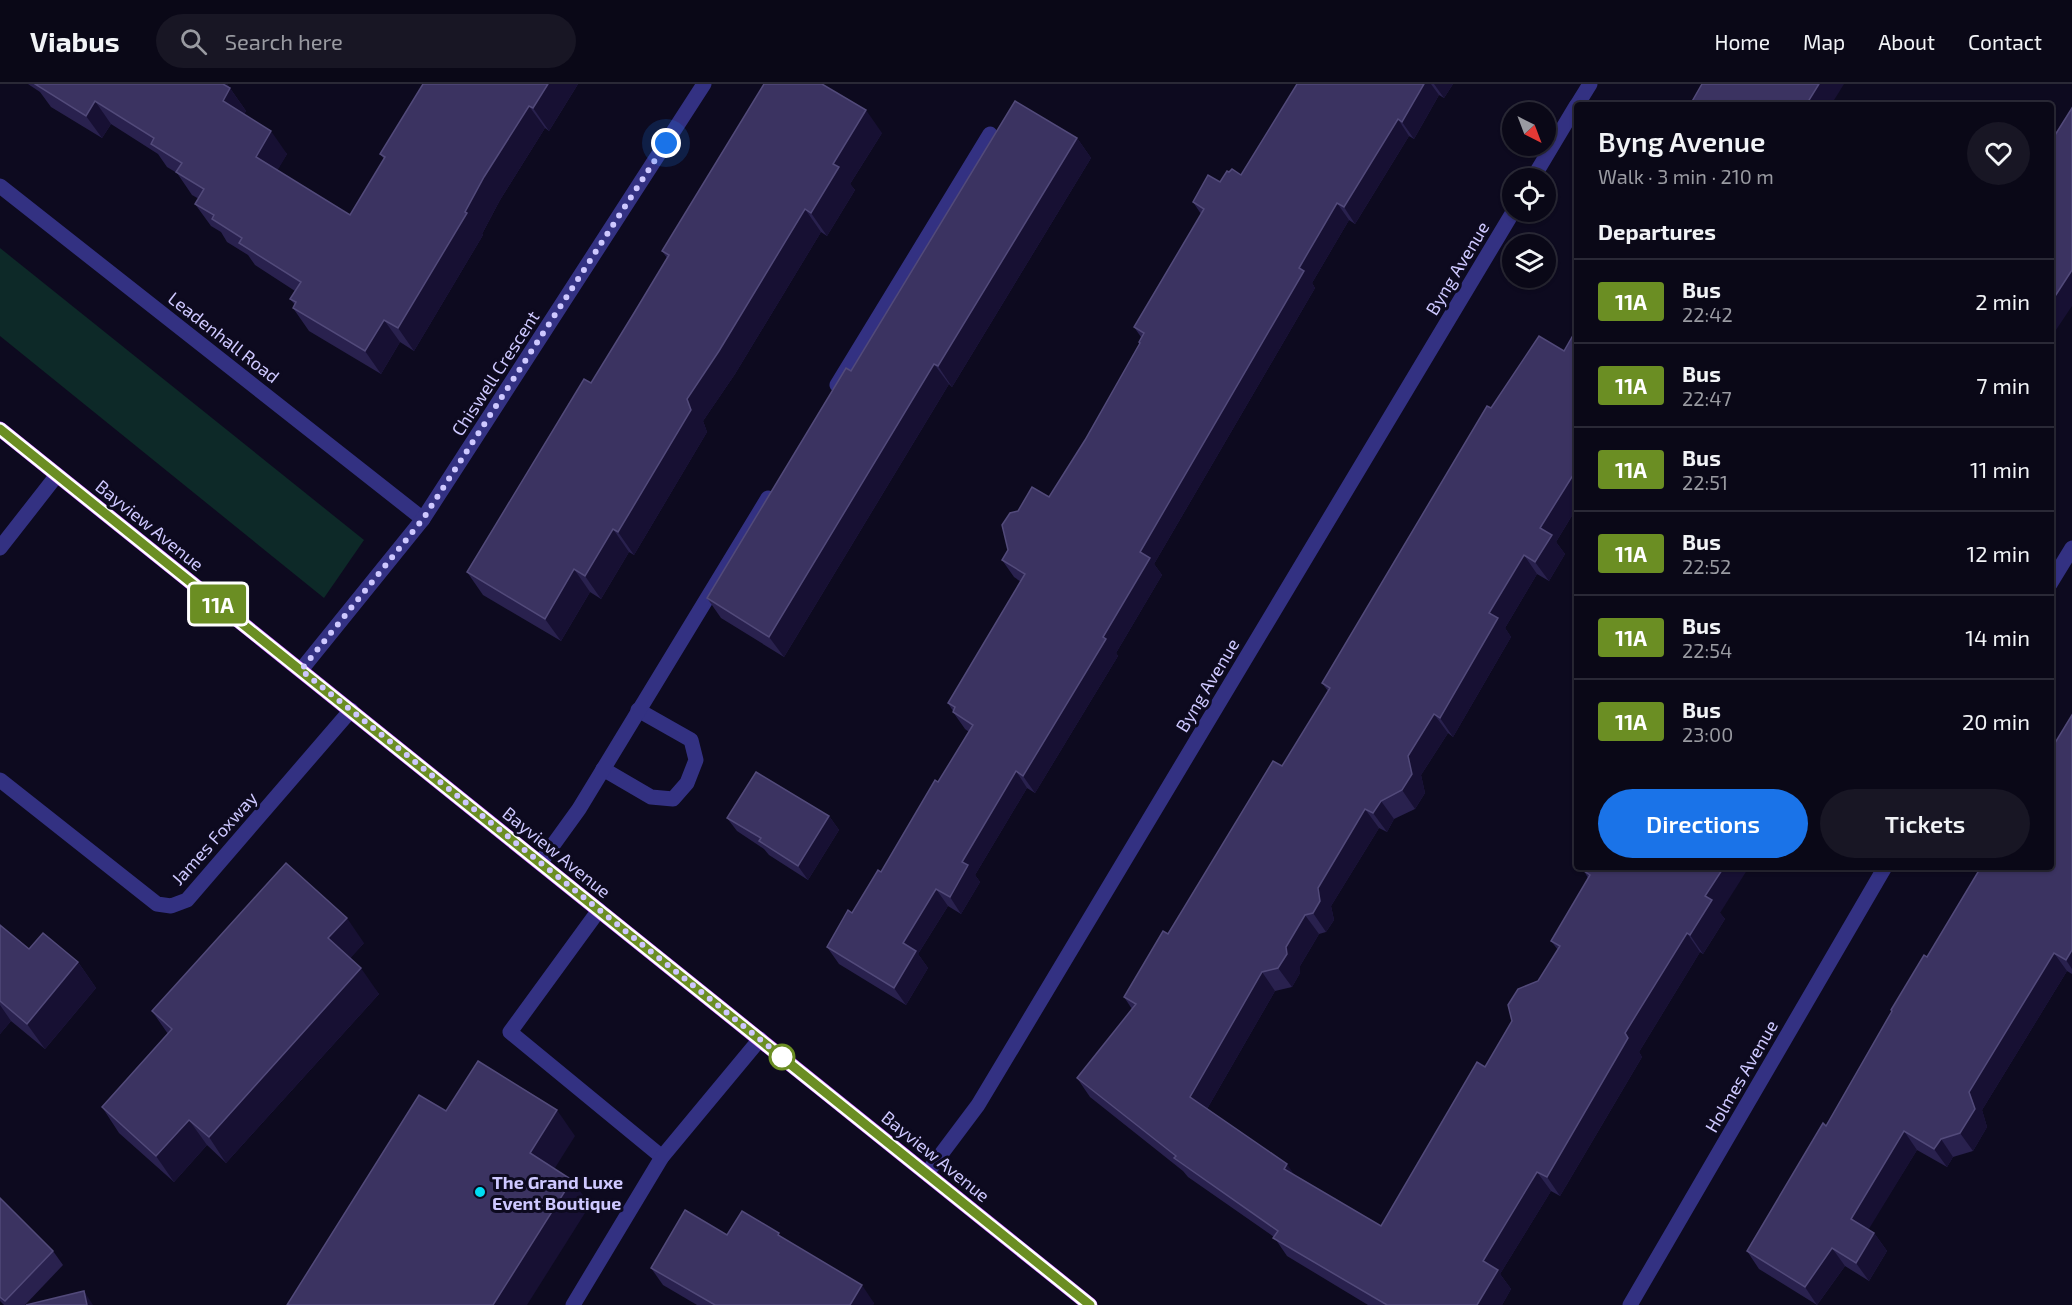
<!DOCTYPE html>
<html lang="en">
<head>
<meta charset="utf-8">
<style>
	:root { --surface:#0a0817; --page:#181624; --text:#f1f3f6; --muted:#999aa1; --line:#2a2936; --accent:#1a73e8 }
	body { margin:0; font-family:"Exo 2",sans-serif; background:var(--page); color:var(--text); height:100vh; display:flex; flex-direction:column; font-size:22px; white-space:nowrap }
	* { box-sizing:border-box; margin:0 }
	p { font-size:20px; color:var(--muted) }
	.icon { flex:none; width:33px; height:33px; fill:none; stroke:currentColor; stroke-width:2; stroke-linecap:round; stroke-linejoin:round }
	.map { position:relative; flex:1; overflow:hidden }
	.drawer { position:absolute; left:1574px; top:18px; width:480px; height:768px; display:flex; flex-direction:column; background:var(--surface); border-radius:6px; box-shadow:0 2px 4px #0004,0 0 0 2px var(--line) }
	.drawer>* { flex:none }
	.badge { padding:0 12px; border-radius:4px; font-size:21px; line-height:39px }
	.needle { width:39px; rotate:138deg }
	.buttons { position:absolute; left:1502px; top:18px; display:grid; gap:12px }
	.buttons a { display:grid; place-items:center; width:54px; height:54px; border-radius:50%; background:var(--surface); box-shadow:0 2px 4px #0004,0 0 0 2px var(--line); font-size:30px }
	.you { position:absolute; width:30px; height:30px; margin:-15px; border:4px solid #fff; border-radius:50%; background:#1a73e8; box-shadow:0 0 0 9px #1a73e833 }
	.map>.badge { position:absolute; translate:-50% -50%; box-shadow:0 0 0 3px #fff }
	h2 { padding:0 24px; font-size:22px; line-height:54px }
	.round { display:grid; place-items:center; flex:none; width:63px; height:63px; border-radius:32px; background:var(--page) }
	.head { display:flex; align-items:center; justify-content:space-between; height:102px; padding:0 24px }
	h1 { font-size:28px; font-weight:600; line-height:45px }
	.button { display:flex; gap:12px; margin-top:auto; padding:12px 24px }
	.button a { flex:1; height:69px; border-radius:36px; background:var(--accent); color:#fff; font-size:24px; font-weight:600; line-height:69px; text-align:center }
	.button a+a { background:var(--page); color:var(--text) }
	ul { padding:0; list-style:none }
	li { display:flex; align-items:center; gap:18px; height:84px; padding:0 24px; border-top:2px solid var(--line) }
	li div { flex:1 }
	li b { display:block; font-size:22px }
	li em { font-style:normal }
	li .badge { min-width:66px; font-weight:700; text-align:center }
	header { display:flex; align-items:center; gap:36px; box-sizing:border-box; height:84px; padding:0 30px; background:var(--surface); border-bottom:2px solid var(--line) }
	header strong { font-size:28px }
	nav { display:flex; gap:33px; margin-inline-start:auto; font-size:21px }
	.search { width:420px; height:54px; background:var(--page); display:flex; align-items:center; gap:15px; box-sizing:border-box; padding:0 21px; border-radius:33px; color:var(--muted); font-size:22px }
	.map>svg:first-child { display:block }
</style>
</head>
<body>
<header>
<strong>Viabus</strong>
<div class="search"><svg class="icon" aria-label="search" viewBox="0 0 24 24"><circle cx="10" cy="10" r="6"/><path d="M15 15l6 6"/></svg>Search here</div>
<nav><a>Home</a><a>Map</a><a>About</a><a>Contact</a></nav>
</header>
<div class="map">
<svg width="2072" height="1221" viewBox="0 0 2072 1221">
	<rect width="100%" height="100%" fill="#0d0a1f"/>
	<polygon fill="#0d2928" points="0,164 364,456 324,514 0,252"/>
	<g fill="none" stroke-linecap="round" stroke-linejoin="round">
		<g stroke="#333182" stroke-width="15">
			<polyline points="1577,21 1590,0"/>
			<polyline points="1533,94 1576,22"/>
			<polyline points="0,102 423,435"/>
			<polyline points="837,301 990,50"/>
			<polyline points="0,464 57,391"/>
			<polyline points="2050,500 2072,464"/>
			<polyline points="301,586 423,435 704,0"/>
			<polyline points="603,685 651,713 673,715 687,699 696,676 691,656 638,626"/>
			<polyline points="0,696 157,820 171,822 187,816 351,626"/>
			<polyline points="540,779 579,725 768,414"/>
			<polyline points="599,826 510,948 662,1073"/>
			<polyline points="927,1089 978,1021 1513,128"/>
			<polyline points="573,1221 662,1073 760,955"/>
			<polyline points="1630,1221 1885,783"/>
		</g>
		<polyline stroke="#bc4fff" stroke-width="15" points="0,345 1090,1221"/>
	</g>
	<g fill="#29214e">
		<polygon points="28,0 227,0 246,27 244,30 287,70 277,86 350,131 384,75 380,70 423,0 578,0 549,47 545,44 500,116 482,150 483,151 414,267 400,258 381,290 309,247 293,224 295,221 290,215 295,207 255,181 248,171 227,158 221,148 211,142 195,120 199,115 192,111 177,89 167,83 158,70 111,40 102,54 51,23 40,8"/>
		<polygon points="1297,0 1453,0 1444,14 1439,11 1414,55 1409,52 1355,140 1349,136 1312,199 1315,204 1154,480 1162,491 1116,569 1118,572 1035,709 1027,704 975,791 980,798 961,830 948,822 918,870 928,884 906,921 839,880 827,863 881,788 938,698 969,648 965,645 953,628 953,627 948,619 1021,498 1014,493 1002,476 1008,466 1018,427 1049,413 1085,356 1140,259 1139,258 1141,253 1134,243 1201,130 1193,118 1220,98 1229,88 1241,91"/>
		<polygon points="882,49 850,100 855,106 827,152 821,148 735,290 703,337 707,348 634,471 629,468 601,515 590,508 561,557 483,511 467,488 591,299 667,174 662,167"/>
		<polygon points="1077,54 1091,74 952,303 949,300 784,573 721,534 707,514 851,287"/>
		<polygon points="1576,246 1576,425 1556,458 1565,470 1549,497 1537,490 1505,544 1511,553 1453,653 1448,649 1421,691 1425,709 1415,725 1394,735 1387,748 1379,744 1331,822 1334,836 1326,848 1319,850 1300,882 1300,889 1292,903 1275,907 1207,1025 1294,1091 1381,1142 1485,983 1558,866 1551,857 1588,794 1584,787 1720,829 1725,835 1703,870 1700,868 1639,968 1642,973 1560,1112 1551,1107 1500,1190 1511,1205 1502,1221 1368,1221 1287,1172 1274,1153 1188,1093 1183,1087 1090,1013 1077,994 1132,925 1124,913 1282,682 1328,607 1322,599 1491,324 1564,267"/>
		<polygon points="2072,631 2072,890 2067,887 1982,1026 1987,1043 1973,1067 1953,1073 1947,1083 1917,1066 1868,1145 1874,1149 1887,1167 1869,1197 1845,1182 1817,1221 1759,1185 1747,1167 1826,1042 1892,928 1891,926 1927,873"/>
		<polygon points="829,732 839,746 808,796 769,771 764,765 737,747 727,734"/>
		<polygon points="0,841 29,865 78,878 96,904 45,965 11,937 0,950"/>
		<polygon points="364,859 350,874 379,910 226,1079 207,1061 174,1098 119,1049 102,1023 168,950 152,927"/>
		<polygon points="0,1114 53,1167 63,1181 25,1221 4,1221 0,1217"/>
		<polygon points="727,1151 783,1155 874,1219 873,1221 697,1221 663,1201 651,1184"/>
	</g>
	<g fill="#171033">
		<polygon points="217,0 227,0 246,27 239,39 223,17"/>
		<polygon points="548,0 578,0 549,47 533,24"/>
		<polygon points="1424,0 1431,0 1439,11 1414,55 1402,38"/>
		<polygon points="1434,0 1453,0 1444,14"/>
		<polygon points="1819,0 1844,0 1831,21 1806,21"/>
		<polygon points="95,17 111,40 102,54 86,32"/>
		<polygon points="529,22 545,44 500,116 482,150 483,151 414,267 398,244 484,93"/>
		<polygon points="866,26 882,49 850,100 855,106 827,152 811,129 833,80"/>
		<polygon points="1398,35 1409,52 1355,140 1344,123"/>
		<polygon points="271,47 287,70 272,96 256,73"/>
		<polygon points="1077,54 1091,74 952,303 938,282"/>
		<polygon points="1337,119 1349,136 1312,199 1315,204 1154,480 1162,491 1116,569 1118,572 1035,709 1023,692 1103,553 1140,468 1299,184"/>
		<polygon points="805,125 821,148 735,290 703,337 707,348 634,471 618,448 687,315"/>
		<polygon points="2072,186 2072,222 2050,255 2050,220"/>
		<polygon points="384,236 400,258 381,290 365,267"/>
		<polygon points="934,280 949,300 784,573 769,553"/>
		<polygon points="1575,388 1576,391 1576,425 1556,458 1565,470 1549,497 1535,478 1540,444"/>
		<polygon points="613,445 629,468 601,515 585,492"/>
		<polygon points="1524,471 1537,490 1505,544 1511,553 1453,653 1440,634 1489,529"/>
		<polygon points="574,485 590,508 561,557 545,535"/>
		<polygon points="1434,630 1448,649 1421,691 1425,709 1415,725 1402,706 1408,672"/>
		<polygon points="1016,687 1027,704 975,791 980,798 961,830 950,813 962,778"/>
		<polygon points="1381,717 1394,735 1387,748 1373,729"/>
		<polygon points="1365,725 1379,744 1331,822 1334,836 1326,848 1313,829 1318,804"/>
		<polygon points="829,732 839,746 808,796 798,782"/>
		<polygon points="1724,783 1749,783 1720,829 1725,835 1703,870 1690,851 1705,812"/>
		<polygon points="936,805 948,822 918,870 928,884 906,921 894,904 903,859"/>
		<polygon points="1305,831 1319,850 1300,882 1300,889 1292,903 1278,884 1286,863"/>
		<polygon points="347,834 364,859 345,880 328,854"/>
		<polygon points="1687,849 1700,868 1639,968 1642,973 1560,1112 1547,1093 1625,949"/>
		<polygon points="2072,866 2072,885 2066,876"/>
		<polygon points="2054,869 2067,887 1982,1026 1987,1043 1973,1067 1960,1049 1969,1008"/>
		<polygon points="78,878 96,904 45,965 27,940"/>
		<polygon points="361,884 379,910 226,1079 209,1053"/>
		<polygon points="1262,888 1275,907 1203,1032 1190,1013"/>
		<polygon points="0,921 11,937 0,950"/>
		<polygon points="557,1026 575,1052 548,1095 530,1069"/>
		<polygon points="189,1036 207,1061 174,1098 156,1072"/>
		<polygon points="1904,1047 1917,1066 1864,1153 1851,1135"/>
		<polygon points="1941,1055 1953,1073 1947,1083 1934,1065"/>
		<polygon points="1287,1080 1300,1099 1284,1085"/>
		<polygon points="1537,1088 1551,1107 1500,1190 1511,1205 1502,1221 1477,1221 1483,1177"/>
		<polygon points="572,1096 590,1121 527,1221 493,1221"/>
		<polygon points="1874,1149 1887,1167 1869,1197 1856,1179"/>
		<polygon points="1832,1164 1845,1182 1817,1221 1805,1203"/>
		<polygon points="862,1201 874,1219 873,1221 850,1221"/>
		<polygon points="84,1207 93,1221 87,1221"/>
	</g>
	<g fill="#3b3361" stroke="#524a7a" stroke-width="1.5">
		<polygon points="35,0 223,0 230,4 223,17 271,47 256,73 350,131 385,73 380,70 423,0 548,0 533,24 529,22 484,93 465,128 467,129 398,244 384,236 365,267 293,224 296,218 290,215 301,198 239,159 242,154 212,135 214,131 195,120 204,105 176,88 182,79 151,60 154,54 95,17 86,32"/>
		<polygon points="764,0 822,0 866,26 833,80 839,83 811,129 805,125 719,267 687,315 691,326 618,448 613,445 585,492 574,485 545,535 467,488 584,295 591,299 634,229 669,171 662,167"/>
		<polygon points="1297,0 1424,0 1402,38 1398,35 1344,123 1337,119 1299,184 1304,187 1140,468 1150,474 1103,553 1106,555 1023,692 1016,687 962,778 968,781 950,813 936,805 903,859 916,867 894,904 827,863 848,826 852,829 878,786 881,788 935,696 938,698 973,641 953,628 955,623 948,619 1025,490 1002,476 1008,466 1002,441 1010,429 1018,427 1032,403 1049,413 1085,356 1140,259 1139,258 1144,249 1134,243 1204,125 1193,118 1208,91 1220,98 1227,87 1229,88 1232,85 1241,91"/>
		<polygon points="1702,0 1819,0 1806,21 1690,21"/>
		<polygon points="1015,17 1077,54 938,282 934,280 769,553 707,514 846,284 851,287"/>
		<polygon points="2072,24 2072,186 2050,220 2050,59"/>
		<polygon points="1576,246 1576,389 1575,388 1540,444 1552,451 1535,478 1524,471 1489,529 1498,534 1440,634 1434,630 1408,672 1412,690 1402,706 1381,717 1373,729 1365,725 1318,804 1320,817 1313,829 1305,831 1286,863 1287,870 1278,884 1262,888 1190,1013 1287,1080 1284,1085 1381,1142 1477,978 1485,983 1512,937 1508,921 1518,905 1538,897 1560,862 1551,857 1590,791 1584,787 1587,783 1724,783 1705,812 1712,816 1690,851 1687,849 1625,949 1628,954 1547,1093 1537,1088 1483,1177 1498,1186 1477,1221 1387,1221 1273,1154 1278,1147 1174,1074 1176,1072 1077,994 1136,920 1124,913 1163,847 1168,850 1273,677 1282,682 1330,604 1322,599 1487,322 1491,324 1539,252 1564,267"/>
		<polygon points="2072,631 2072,866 2066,876 2054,869 1969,1008 1975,1025 1960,1049 1941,1055 1934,1065 1904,1047 1851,1135 1874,1149 1856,1179 1832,1164 1805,1203 1747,1167 1823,1039 1826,1042 1892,927 1891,926 1924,871 1927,873 1981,783 2050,783 2050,667"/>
		<polygon points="756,688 829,732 798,782 759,757 761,754 727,734"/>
		<polygon points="286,779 347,834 328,854 361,884 209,1053 189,1036 156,1072 102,1023 172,945 152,927"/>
		<polygon points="0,841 29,865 43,849 78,878 27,940 0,917"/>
		<polygon points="478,977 557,1026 530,1069 572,1096 493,1221 287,1221 419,1011 446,1027"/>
		<polygon points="0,1114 53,1167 5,1217 0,1213"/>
		<polygon points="685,1126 727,1151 742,1127 779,1149 778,1151 862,1201 850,1221 715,1221 651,1184"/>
		<polygon points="84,1207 87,1221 26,1221"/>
	</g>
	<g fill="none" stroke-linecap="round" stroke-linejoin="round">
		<g stroke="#fff" stroke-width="14">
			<polyline id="line" points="0,345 1090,1221"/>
		</g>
		<use href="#line" stroke="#6b8e23" stroke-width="9"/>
		<polyline stroke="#cec8ff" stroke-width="6" stroke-dasharray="0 10.8" points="666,59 423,435 301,586 782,973"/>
	</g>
	<circle fill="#fff" stroke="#6b8e23" stroke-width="3" cx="782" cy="973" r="12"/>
	<circle fill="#00ddf3" stroke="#0d0a1f" stroke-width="2" cx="480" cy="1108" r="6"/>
	<g text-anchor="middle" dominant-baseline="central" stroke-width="6" stroke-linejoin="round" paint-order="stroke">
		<g font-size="18" fill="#cec8ff" stroke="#0d0a1f">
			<text transform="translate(1457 184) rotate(-59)">Byng Avenue</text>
			<text transform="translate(224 253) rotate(38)">Leadenhall Road</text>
			<text transform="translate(495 289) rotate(-57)">Chiswell Crescent</text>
			<text transform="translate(150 441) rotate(39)">Bayview Avenue</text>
			<text transform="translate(1207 601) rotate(-59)">Byng Avenue</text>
			<text transform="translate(214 754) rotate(-48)">James Foxway</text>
			<text transform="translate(557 768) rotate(39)">Bayview Avenue</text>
			<text transform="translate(1741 992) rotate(-60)">Holmes Avenue</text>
			<text transform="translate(936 1072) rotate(39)">Bayview Avenue</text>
		</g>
		<g font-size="18" font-weight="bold" fill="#cec8ff" stroke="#0d0a1f" text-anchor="start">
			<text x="492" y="1098">The Grand Luxe<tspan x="492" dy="21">Event Boutique</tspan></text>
		</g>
	</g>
</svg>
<div class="buttons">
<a><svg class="needle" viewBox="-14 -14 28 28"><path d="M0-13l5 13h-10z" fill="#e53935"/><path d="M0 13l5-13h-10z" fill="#999aa1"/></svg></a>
<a><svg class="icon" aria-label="locate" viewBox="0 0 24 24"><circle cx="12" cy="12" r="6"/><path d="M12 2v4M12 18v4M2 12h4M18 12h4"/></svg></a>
<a><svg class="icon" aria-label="layers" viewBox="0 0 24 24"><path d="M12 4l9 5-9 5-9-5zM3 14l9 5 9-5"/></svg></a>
</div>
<div class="you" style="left:666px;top:59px"></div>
<b class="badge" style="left:218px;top:520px;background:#6b8e23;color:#fff">11A</b>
<section class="drawer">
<div class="head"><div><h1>Byng Avenue</h1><p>Walk · 3 min · 210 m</p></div><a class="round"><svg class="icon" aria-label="heart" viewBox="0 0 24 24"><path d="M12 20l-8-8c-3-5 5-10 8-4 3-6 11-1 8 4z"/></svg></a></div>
<h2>Departures</h2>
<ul>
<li><span class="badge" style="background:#6b8e23;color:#fff">11A</span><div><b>Bus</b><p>22:42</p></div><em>2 min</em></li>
<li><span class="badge" style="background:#6b8e23;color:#fff">11A</span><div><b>Bus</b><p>22:47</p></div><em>7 min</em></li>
<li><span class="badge" style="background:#6b8e23;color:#fff">11A</span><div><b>Bus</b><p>22:51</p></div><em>11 min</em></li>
<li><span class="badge" style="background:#6b8e23;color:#fff">11A</span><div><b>Bus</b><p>22:52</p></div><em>12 min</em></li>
<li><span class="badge" style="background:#6b8e23;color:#fff">11A</span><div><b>Bus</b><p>22:54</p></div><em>14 min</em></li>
<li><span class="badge" style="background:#6b8e23;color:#fff">11A</span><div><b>Bus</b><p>23:00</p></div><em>20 min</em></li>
</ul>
<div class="button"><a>Directions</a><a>Tickets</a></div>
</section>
</div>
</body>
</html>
